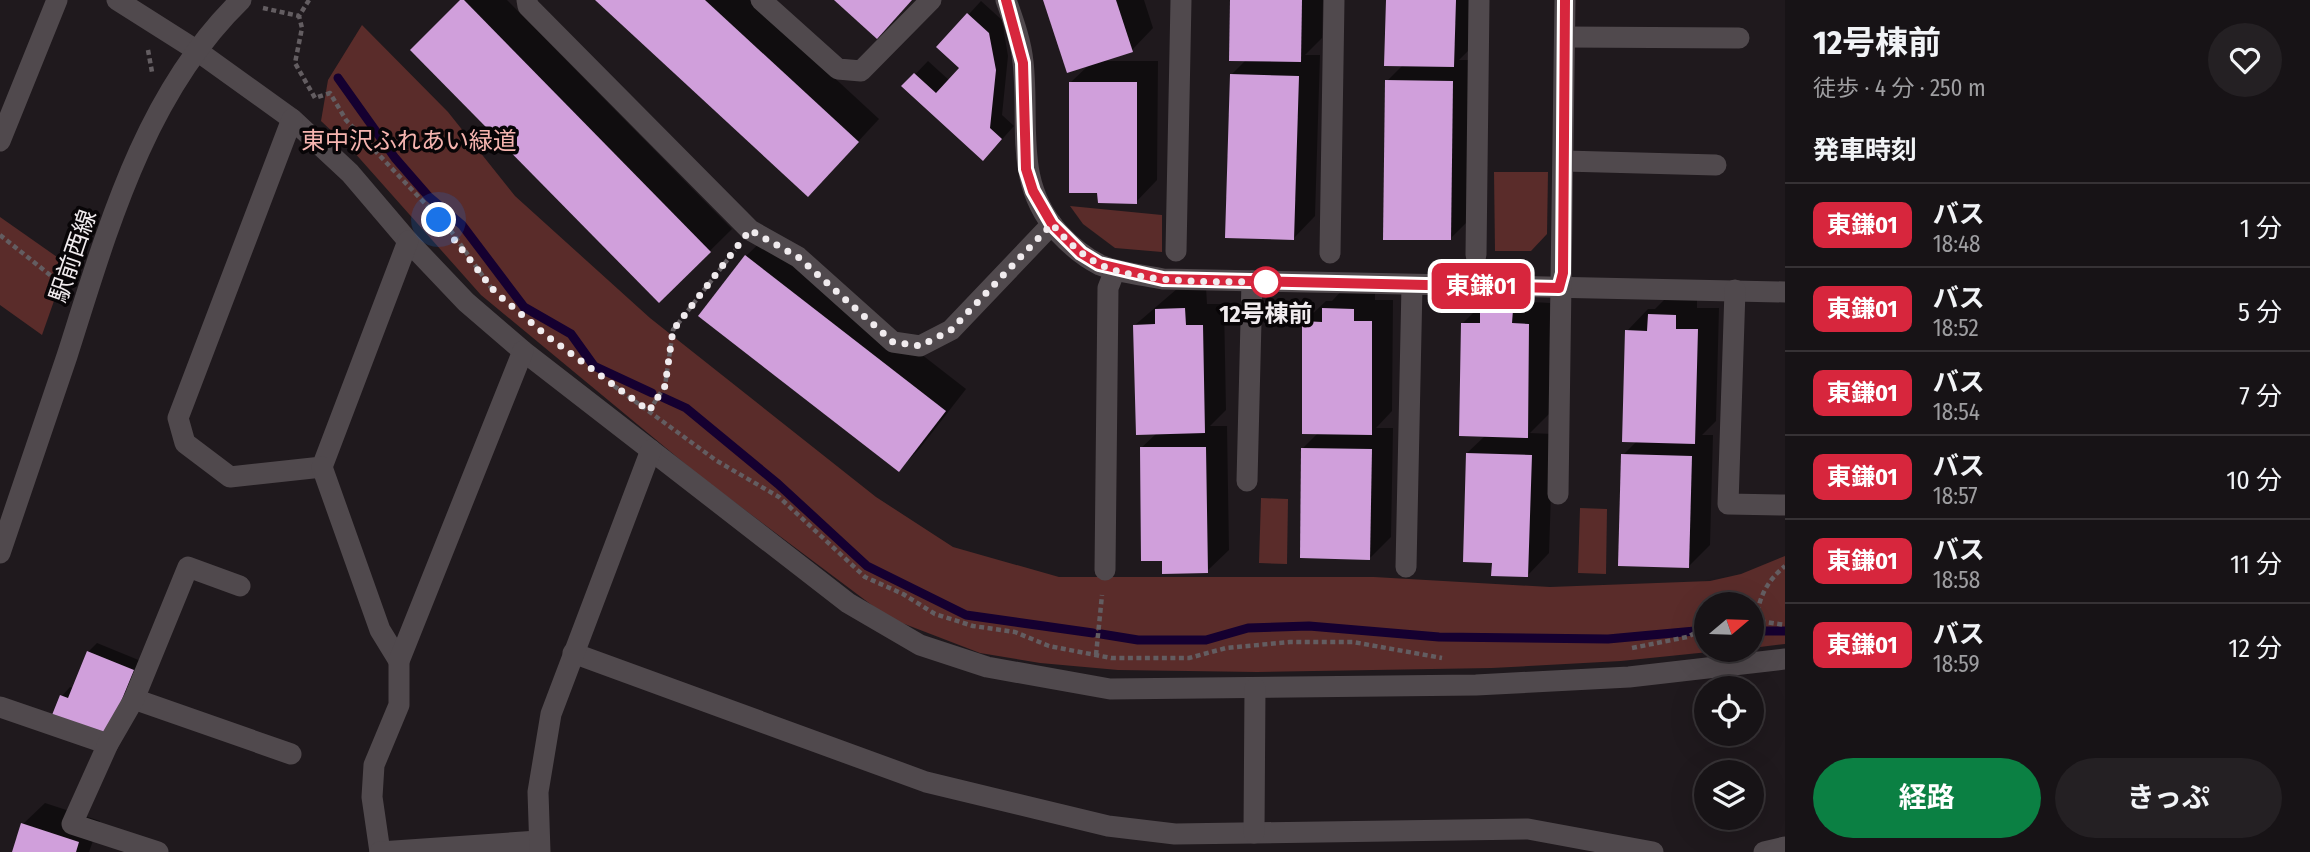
<!DOCTYPE html>
<html lang="ja">
<head>
<meta charset="utf-8">
<style>
	:root { --surface:#171316; --page:#242023; --text:#f1f3f6; --muted:#9e9ea1; --line:#363235; --accent:#0b8043 }
	body { margin:0; font-family:"Fira Sans Condensed","Noto Sans JP",sans-serif; background:var(--page); color:var(--text); height:100vh; display:flex; flex-direction:column; font-size:26px; white-space:nowrap }
	* { box-sizing:border-box; margin:0 }
	p { font-size:23px; color:var(--muted) }
	.icon { flex:none; width:38px; height:38px; fill:none; stroke:currentColor; stroke-width:2; stroke-linecap:round; stroke-linejoin:round }
	.map { position:relative; flex:1; overflow:hidden }
	.panel { display:flex; flex-direction:column; background:var(--surface); width:525px }
	.panel>* { flex:none }
	.badge { padding:0 14px; border-radius:10px; font-size:24px; line-height:46px }
	.needle { width:46px; rotate:71deg }
	.controls { position:absolute; left:1694px; top:592px; display:grid; gap:14px }
	.controls a { display:grid; place-items:center; width:70px; height:70px; border-radius:50%; background:var(--surface); box-shadow:0 7px 28px #0002,0 0 0 2px var(--line); font-size:35px }
	.you { position:absolute; width:35px; height:35px; margin:-18px; border:5px solid #fff; border-radius:50%; background:#1a73e8; box-shadow:0 0 0 10px #1a73e833 }
	.map>.badge { position:absolute; translate:-50% -50%; box-shadow:0 0 0 4px #fff }
	h2 { padding:0 28px; font-size:26px; line-height:63px }
	.round { display:grid; place-items:center; flex:none; width:74px; height:74px; border-radius:37px; background:var(--page) }
	.summary { display:flex; align-items:center; justify-content:space-between; height:119px; padding:0 28px }
	h1 { font-size:33px; font-weight:700; line-height:52px }
	.button { display:flex; gap:14px; margin-top:auto; padding:14px 28px }
	.button a { flex:1; height:80px; border-radius:42px; background:var(--accent); color:#fff; font-size:28px; font-weight:700; line-height:80px; text-align:center }
	.button a+a { background:var(--page); color:var(--text) }
	ul { padding:0; list-style:none }
	li { display:flex; align-items:center; gap:21px; height:84px; padding:0 28px; border-top:2px solid var(--line) }
	li div { flex:1 }
	li b { display:block; font-size:26px }
	li em { font-style:normal }
	li .badge { min-width:77px; font-weight:700; text-align:center }
	main { display:flex; flex:1; min-height:0 }
	.map>svg:first-child { display:block }
</style>
</head>
<body>
<main>
<div class="map">
<svg width="1785" height="852" viewBox="0 0 1785 852">
	<rect width="100%" height="100%" fill="#1f191d"/>
	<g fill="#5a2c2a">
		<polygon points="362,25 448,112 515,196 650,318 876,497 953,547 1059,577 1374,577 1550,587 1710,581 1741,574 1785,556 1785,644 1752,648 1752,604 1706,604 1706,649 1738,649 1621,661 1492,668 1257,672 1118,670 1040,663 980,653 889,618 701,477 481,295 353,151 321,121 328,80"/>
		<polygon points="1494,172 1548,172 1547,234 1531,251 1495,251"/>
		<polygon points="1070,206 1162,215 1162,252 1115,248 1083,224"/>
		<polygon points="0,217 67,264 42,335 0,305"/>
		<polygon points="1261,498 1288,499 1287,564 1259,563"/>
		<polygon points="1580,508 1607,509 1606,574 1578,573"/>
	</g>
	<g fill="#0007">
		<polygon points="463,0 507,0 732,229 659,301"/>
		<polygon points="598,0 750,0 879,119 829,173"/>
		<polygon points="1045,0 1144,0 1153,28 1132,50 1101,61 1158,61 1157,180 1136,202 1071,82 1090,64"/>
		<polygon points="1232,0 1323,0 1322,38 1305,55 1320,55 1315,216 1294,238 1231,75 1247,59"/>
		<polygon points="1388,0 1476,0 1475,44 1459,60 1474,60 1472,217 1450,239 1387,81 1403,65"/>
		<polygon points="981,1 1002,20 1008,56 1002,115 1014,126 996,146 904,86 928,61 950,81 962,68 939,47"/>
		<polygon points="768,235 966,389 920,448 899,470 746,256"/>
		<polygon points="1206,287 1207,304 1224,304 1226,410 1210,426 1227,426 1229,550 1207,571 1164,559 1141,448 1157,433 1135,325 1178,288"/>
		<polygon points="1345,287 1375,288 1375,300 1393,300 1392,411 1376,428 1393,428 1391,537 1370,558 1303,448 1319,432 1304,322 1326,301 1332,301"/>
		<polygon points="1504,289 1534,289 1533,302 1550,303 1549,414 1530,433 1553,434 1549,553 1528,575 1493,561 1467,453 1486,435 1462,324 1484,302 1490,302"/>
		<polygon points="1671,293 1697,294 1697,308 1719,308 1716,421 1702,435 1713,435 1710,545 1689,566 1623,455 1637,441 1627,331 1648,309 1655,309"/>
		<polygon points="97,643 141,661 114,727 54,714 62,696 70,687 73,688 88,652"/>
		<polygon points="45,803 100,821 89,852 14,852 23,824"/>
	</g>
	<g fill="none" stroke-linecap="round" stroke-linejoin="round">
		<g stroke="#150030" stroke-width="9">
			<polyline points="338,78 395,158 429,197 462,225 524,307 571,334 594,366 652,393"/>
			<polyline points="662,397 686,408 778,484 867,566 966,615 1093,633"/>
			<polyline points="1705,631 1706,631"/>
			<polyline points="1752,631 1785,631"/>
			<polyline points="1101,634 1138,640 1206,640 1248,628 1309,626 1439,637 1608,639 1695,631"/>
		</g>
	</g>
	<g fill="#d09fdb">
		<polygon points="460,0 464,0 711,252 659,303 410,50"/>
		<polygon points="595,0 705,0 859,142 808,197"/>
		<polygon points="834,0 912,0 877,39"/>
		<polygon points="1043,0 1116,0 1133,52 1067,73"/>
		<polygon points="1230,0 1302,0 1301,62 1229,61"/>
		<polygon points="1386,0 1456,0 1454,67 1384,66"/>
		<polygon points="967,13 989,33 996,70 990,128 1002,139 983,161 901,86 914,73 936,93 959,68 936,47"/>
		<polygon points="1230,74 1299,76 1294,240 1225,238"/>
		<polygon points="1385,80 1453,81 1451,240 1383,240"/>
		<polygon points="1069,82 1137,82 1137,204 1098,203 1097,193 1069,193"/>
		<polygon points="745,255 946,411 899,472 698,316"/>
		<polygon points="1185,308 1186,325 1203,325 1205,433 1136,435 1133,325 1155,324 1155,309"/>
		<polygon points="1322,308 1354,309 1354,321 1372,321 1372,435 1302,434 1302,321 1322,322"/>
		<polygon points="1480,310 1513,310 1512,323 1529,324 1528,438 1459,436 1461,323 1480,323"/>
		<polygon points="1648,314 1676,315 1676,329 1698,329 1695,444 1622,442 1625,330 1647,331"/>
		<polygon points="1140,447 1206,447 1208,573 1162,574 1162,561 1141,561"/>
		<polygon points="1301,448 1372,449 1370,560 1300,558"/>
		<polygon points="1466,453 1532,455 1528,577 1491,576 1492,563 1463,562"/>
		<polygon points="1621,454 1692,456 1689,568 1618,566"/>
		<polygon points="87,651 134,670 106,738 52,715 60,695 68,698"/>
		<polygon points="21,823 79,842 76,852 12,852"/>
	</g>
	<g fill="none" stroke-linecap="round" stroke-linejoin="round">
		<g stroke="#635d61" stroke-width="4.5" stroke-dasharray="5 3.5" stroke-linecap="butt">
			<polyline points="309,0 299,16 302,28 295,63 315,98 330,93 346,120 451,231 492,289"/>
			<polyline points="263,8 299,16"/>
			<polyline points="148,50 152,72"/>
			<polyline points="0,235 65,287"/>
			<polyline points="614,386 717,461 779,497 865,577 903,594 935,614 973,626 1015,632 1049,646 1111,658 1189,658 1226,648 1290,642 1353,642 1442,658"/>
			<polyline points="649,411 665,386 673,330 735,250"/>
			<polyline points="1752,620 1785,625"/>
			<path d="M1756,620C1759,597 1767,581 1785,566"/>
			<polyline points="1632,648 1687,637 1706,628"/>
			<polyline points="1096,655 1102,595"/>
		</g>
		<g stroke="#50494d" stroke-width="21">
			<polyline points="117,0 196,50 292,119 350,173 408,241 466,302 523,351 848,603 920,645 987,667 1110,689 1476,685 1629,677 1785,659"/>
			<polyline points="527,0 528,6 750,230 798,257 893,342 920,346 951,330 1052,224"/>
			<polyline points="761,0 838,69 861,71 931,0"/>
			<path d="M1006,0C1013,20 1021,41 1023,62C1030,123 1013,182 1058,232C1070,245 1084,257 1100,265C1120,273 1143,275 1163,279L1785,292"/>
			<polyline points="1565,37 1739,38"/>
			<polyline points="292,119 178,418 185,443 230,477 322,467 408,241"/>
			<polyline points="0,141 57,0"/>
			<polyline points="1564,161 1716,165"/>
			<polyline points="1176,251 1181,0"/>
			<polyline points="1330,253 1334,0"/>
			<polyline points="1476,255 1479,0"/>
			<polyline points="1735,290 1728,504 1785,505"/>
			<polyline points="322,467 380,630 399,661"/>
			<polyline points="1247,481 1252,281"/>
			<polyline points="1558,494 1565,0"/>
			<path d="M0,553C22,487 45,422 67,356C107,231 144,94 241,0"/>
			<polyline points="1406,567 1412,285"/>
			<polyline points="1105,570 1108,288 1115,270"/>
			<polyline points="573,653 926,782 1108,826 1175,834 1528,829 1653,852"/>
			<polyline points="134,699 291,754"/>
			<polyline points="0,707 108,744"/>
			<polyline points="1254,833 1255,688"/>
			<polyline points="158,852 72,824 108,744 134,699 188,567 240,586"/>
			<polyline points="380,852 372,797 374,765 399,705 399,661 523,351"/>
			<polyline points="380,852 538,841"/>
			<polyline points="540,852 538,792 551,714 651,450"/>
			<polyline points="1764,852 1785,847"/>
		</g>
	</g>
	<g fill="none" stroke-linecap="round" stroke-linejoin="round">
		<g stroke="#fff" stroke-width="16">
			<polyline id="line" points="1006,0 1023,63 1026,169 1033,191 1052,224 1081,253 1099,264 1163,279 1559,288 1563,273 1565,0"/>
		</g>
		<use href="#line" stroke="#d7263d" stroke-width="10"/>
		<path stroke="#f0ebee" stroke-width="7" stroke-dasharray="0 12.6" d="M439,220L495,292L547,336L649,411L665,386L673,330L750,230L798,257L893,342L920,346L951,330L1052,224C1065,239 1079,253 1097,263C1140,286 1229,281 1278,282H1266"/>
	</g>
	<circle fill="#fff" stroke="#d7263d" stroke-width="3.5" cx="1266" cy="282" r="14"/>
	<g text-anchor="middle" dominant-baseline="central" stroke-width="7" stroke-linejoin="round" paint-order="stroke">
		<g font-size="24" fill="#f6b4af" stroke="#080507">
			<text x="409" y="141">東中沢ふれあい緑道</text>
		</g>
		<g font-size="24" fill="#f0ebee" stroke="#080507">
			<text transform="translate(73 256) rotate(-71)">駅前西線</text>
		</g>
		<g font-size="24" font-weight="bold" fill="#f0ebee" stroke="#080507">
			<text x="1266" y="314">12号棟前</text>
		</g>
	</g>
</svg>
<div class="controls">
<a><svg class="needle" viewBox="-14 -14 28 28"><path d="M0-13l5 13h-10z" fill="#e53935"/><path d="M0 13l5-13h-10z" fill="#9e9ea1"/></svg></a>
<a><svg class="icon" aria-label="locate" viewBox="0 0 24 24"><circle cx="12" cy="12" r="6"/><path d="M12 2v4M12 18v4M2 12h4M18 12h4"/></svg></a>
<a><svg class="icon" aria-label="layers" viewBox="0 0 24 24"><path d="M12 4l9 5-9 5-9-5zM3 14l9 5 9-5"/></svg></a>
</div>
<div class="you" style="left:439px;top:220px"></div>
<b class="badge" style="left:1481px;top:286px;background:#d7263d;color:#fff">東鎌01</b>
</div>
<section class="panel">
<div class="summary"><div><h1>12号棟前</h1><p>徒歩 · 4 分 · 250 m</p></div><a class="round"><svg class="icon" aria-label="heart" viewBox="0 0 24 24"><path d="M12 20l-8-8c-3-5 5-10 8-4 3-6 11-1 8 4z"/></svg></a></div>
<h2>発車時刻</h2>
<ul>
<li><span class="badge" style="background:#d7263d;color:#fff">東鎌01</span><div><b>バス</b><p>18:48</p></div><em>1 分</em></li>
<li><span class="badge" style="background:#d7263d;color:#fff">東鎌01</span><div><b>バス</b><p>18:52</p></div><em>5 分</em></li>
<li><span class="badge" style="background:#d7263d;color:#fff">東鎌01</span><div><b>バス</b><p>18:54</p></div><em>7 分</em></li>
<li><span class="badge" style="background:#d7263d;color:#fff">東鎌01</span><div><b>バス</b><p>18:57</p></div><em>10 分</em></li>
<li><span class="badge" style="background:#d7263d;color:#fff">東鎌01</span><div><b>バス</b><p>18:58</p></div><em>11 分</em></li>
<li><span class="badge" style="background:#d7263d;color:#fff">東鎌01</span><div><b>バス</b><p>18:59</p></div><em>12 分</em></li>
</ul>
<div class="button"><a>経路</a><a>きっぷ</a></div>
</section>
</main>
</body>
</html>
